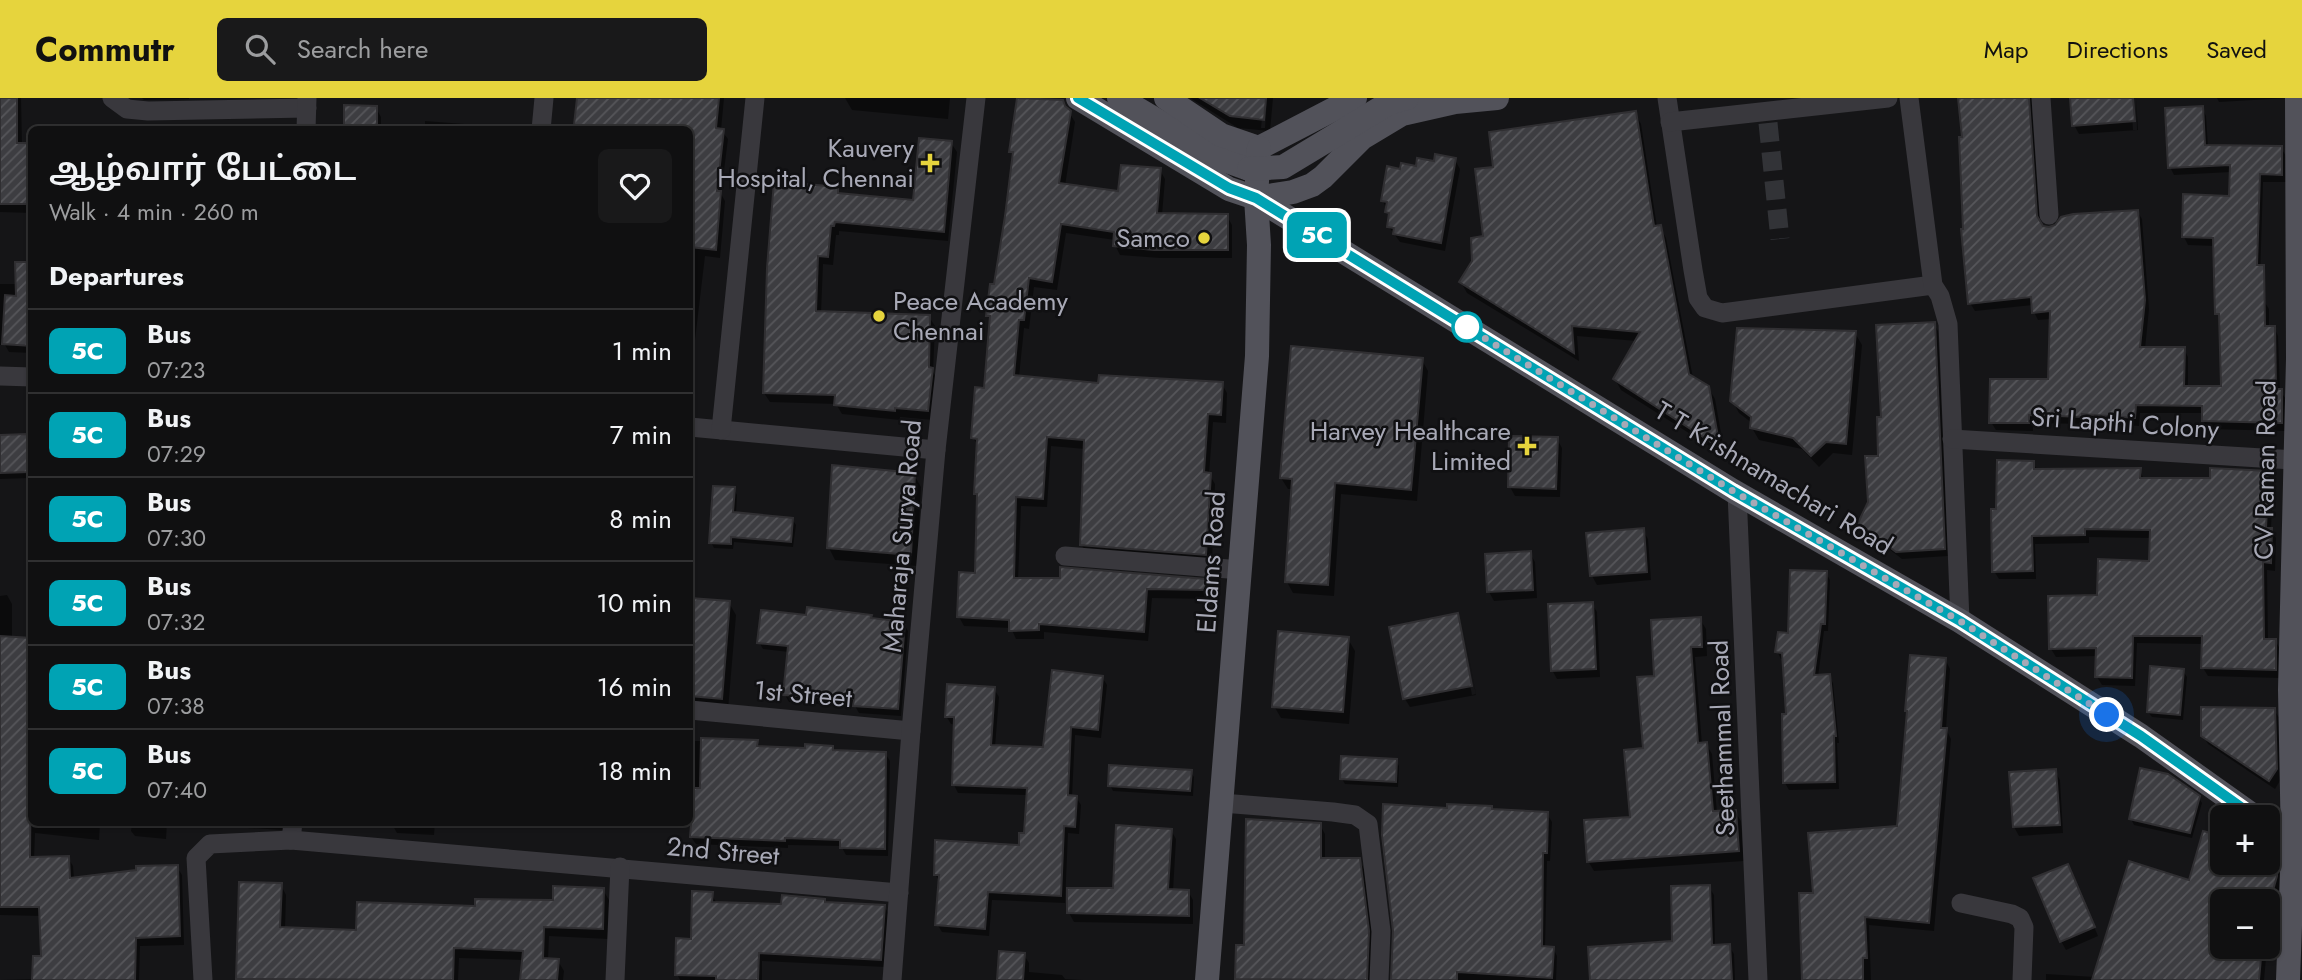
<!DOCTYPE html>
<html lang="en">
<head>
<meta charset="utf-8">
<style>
	:root { --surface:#101011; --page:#19191a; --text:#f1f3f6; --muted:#9c9d9f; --line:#303031; --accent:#e6d43d }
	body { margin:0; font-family:Jost,"Noto Sans Tamil",sans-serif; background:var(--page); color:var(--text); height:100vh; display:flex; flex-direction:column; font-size:26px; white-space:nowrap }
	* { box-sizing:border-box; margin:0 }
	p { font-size:23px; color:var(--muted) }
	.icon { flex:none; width:38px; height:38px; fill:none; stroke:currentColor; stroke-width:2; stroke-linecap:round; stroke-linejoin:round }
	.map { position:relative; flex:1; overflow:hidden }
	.sheet { position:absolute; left:28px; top:28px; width:665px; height:700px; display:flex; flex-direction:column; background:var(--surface); border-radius:10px; box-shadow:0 2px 5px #0004,0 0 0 2px var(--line) }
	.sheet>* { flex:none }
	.badge { padding:0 14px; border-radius:10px; font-size:24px; line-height:46px }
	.fabs { position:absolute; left:2210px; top:707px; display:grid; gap:14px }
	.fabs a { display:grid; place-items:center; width:70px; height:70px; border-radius:10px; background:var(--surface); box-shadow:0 2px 5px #0004,0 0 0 2px var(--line); font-size:35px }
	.you { position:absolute; width:35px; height:35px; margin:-18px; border:5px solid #fff; border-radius:50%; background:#1a73e8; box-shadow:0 0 0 10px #1a73e833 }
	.map>.badge { position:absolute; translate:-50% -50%; box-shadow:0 0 0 4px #fff }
	h2 { padding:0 21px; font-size:26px; line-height:63px }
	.round { display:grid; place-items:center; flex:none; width:74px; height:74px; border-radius:10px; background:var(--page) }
	.headline { display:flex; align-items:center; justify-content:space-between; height:119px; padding:0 21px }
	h1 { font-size:33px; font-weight:600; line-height:52px }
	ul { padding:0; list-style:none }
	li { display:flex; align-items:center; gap:21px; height:84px; padding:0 21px; border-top:2px solid var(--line) }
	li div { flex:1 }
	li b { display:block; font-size:26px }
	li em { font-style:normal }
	li .badge { min-width:77px; font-weight:700; text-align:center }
	header { display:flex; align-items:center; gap:42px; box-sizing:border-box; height:98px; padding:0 35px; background:var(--accent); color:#111 }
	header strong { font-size:33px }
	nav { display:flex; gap:38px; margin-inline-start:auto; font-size:24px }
	.search { width:490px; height:63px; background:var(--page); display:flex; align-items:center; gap:18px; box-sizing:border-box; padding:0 24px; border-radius:10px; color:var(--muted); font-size:26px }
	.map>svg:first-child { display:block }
</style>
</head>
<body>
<header>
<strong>Commutr</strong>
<div class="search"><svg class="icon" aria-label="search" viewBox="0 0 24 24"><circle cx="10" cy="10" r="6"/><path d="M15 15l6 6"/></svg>Search here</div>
<nav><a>Map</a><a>Directions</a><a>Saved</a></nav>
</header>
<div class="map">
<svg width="2302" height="882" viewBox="0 0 2302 882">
	<defs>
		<pattern id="building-hatch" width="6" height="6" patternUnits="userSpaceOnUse" patternTransform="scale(1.75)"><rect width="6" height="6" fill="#3d3d41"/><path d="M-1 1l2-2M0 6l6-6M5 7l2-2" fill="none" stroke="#56565a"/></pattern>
	</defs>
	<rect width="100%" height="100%" fill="#151517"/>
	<g fill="#0007">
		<polygon points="0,0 21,0 22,46 29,47 32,51 32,115 0,114"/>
		<polygon points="142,0 189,0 189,1 144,2"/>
		<polygon points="579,0 724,0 721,32 728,41 721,96 725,103 720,160 705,158 695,242 690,241 690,32 577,32 576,26"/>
		<polygon points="845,0 950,0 948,21 852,12"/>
		<polygon points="1019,0 1043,0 1062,3 1075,24 1065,88 1120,95 1160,72 1165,81 1162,117 1227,118 1232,127 1232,160 1160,160 1120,157 1115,147 1115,142 1066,135 1057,192 1034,189 1029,231 1024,230 1019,279 1100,286 1222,286 1227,295 1226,325 1213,324 1209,376 1215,386 1212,463 1087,456 1081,446 1085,351 1051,348 1047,409 1021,408 1018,482 1205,483 1210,492 1210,501 1152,500 1148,543 1044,534 1044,541 1016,541 1011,530 964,528 959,519 977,476 979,402 975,396 979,349 973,340 986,292 991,224 988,218 996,188 1014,59 1011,53"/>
		<polygon points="1190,0 1264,0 1261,30 1265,30 1267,0 1273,0 1270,33 1238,30"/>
		<polygon points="1960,0 2035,0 2032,10 2040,127 2049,131 2137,113 2142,121 2149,211 2145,251 2184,251 2188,259 2188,290 2223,290 2221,223 2217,215 2215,148 2188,147 2184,139 2231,99 2231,74 2174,77 2170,69 2202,10 2206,18 2208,49 2281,50 2286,58 2286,84 2263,84 2260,182 2264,203 2269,211 2269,230 2274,229 2278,238 2280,293 2286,301 2285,333 2208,331 2203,323 2203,315 2140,315 2139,328 2086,324 2086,326 2033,325 2033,333 1996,332 1991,324 2050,283 2051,221 2038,222 2034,214 2033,207 1975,213 1970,205"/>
		<polygon points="2072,0 2131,0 2133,32 2137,32 2136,0 2138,32 2079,36 2074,27"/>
		<polygon points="2217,0 2290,0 2219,4"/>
		<polygon points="376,10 381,19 381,32 345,32"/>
		<polygon points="1635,15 1641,26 1657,129 1660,129 1666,140 1693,280 1708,289 1715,301 1725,358 1621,292 1615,281 1637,243 1577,238 1579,263 1467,195 1461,184 1485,140 1495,71"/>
		<polygon points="425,23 490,28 492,32 425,32"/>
		<polygon points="951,45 957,54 948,143 839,133 839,137 836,137 833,167 823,166 821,215 929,219 935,228 933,274 937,281 933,322 900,319 900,322 842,316 836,306 770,304 764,295 837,91 841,97 915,104"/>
		<polygon points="1455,62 1460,71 1445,153 1400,144 1389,129 1390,120 1383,103 1401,73"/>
		<polygon points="32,166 32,255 9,254 5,247 0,247 0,186 18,186"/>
		<polygon points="1934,226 1938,233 1948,458 1902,461 1864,432 1860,425 1869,405 1880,359 1883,320"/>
		<polygon points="1855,235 1862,247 1852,357 1833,355 1819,369 1802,351 1759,342 1752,330 1752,325 1739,315 1732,302"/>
		<polygon points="1422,262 1428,273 1417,403 1341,396 1334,498 1293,495 1287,484 1293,391 1288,391 1281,380"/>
		<polygon points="26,338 29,343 30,380 0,381 0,339"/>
		<polygon points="1557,341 1562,350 1560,399 1515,398 1510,389"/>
		<polygon points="2033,365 2038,373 2140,372 2144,382 2211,382 2268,375 2273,383 2271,431 2276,440 2275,473 2267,472 2268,542 2275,542 2280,551 2279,580 2208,578 2203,570 2203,546 2137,545 2135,588 2102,587 2097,579 2097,558 2056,559 2051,551 2099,499 2151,464 2152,440 2089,439 2089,445 2035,446 2036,481 1999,481 1994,473 1998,413"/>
		<polygon points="914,377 921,389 917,468 835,462 829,450"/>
		<polygon points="734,391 737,397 736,416 792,421 796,427 793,449 734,444 733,451 714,450 711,444"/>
		<polygon points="1643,432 1648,441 1651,482 1597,487 1592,478 1588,437"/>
		<polygon points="1530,455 1535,464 1537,500 1494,503 1489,494"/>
		<polygon points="1826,475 1830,482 1828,533 1824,533 1818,579 1829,578 1833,585 1839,645 1837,645 1839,691 1789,692 1785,685 1788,617 1784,561 1781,561 1777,553 1789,537"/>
		<polygon points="7,497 12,506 12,540 32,541 32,724 100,724 99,742 35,735 34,761 68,760 73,768 74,781 177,769 182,777 184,847 140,848 139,882 0,882 34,881 43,860 41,818 0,817 0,498"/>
		<polygon points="690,502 729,505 736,517 728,612 690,609"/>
		<polygon points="1592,506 1597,514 1600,579 1557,581 1552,572"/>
		<polygon points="1457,517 1461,525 1458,525 1472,597 1476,596 1462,525 1476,597 1410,609 1405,601 1391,530"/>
		<polygon points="871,518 873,522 904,526 908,533 901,618 859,615 855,608 789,604 785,597 789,554 763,551 759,544 808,519"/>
		<polygon points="1700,521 1706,531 1707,558 1695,559 1702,647 1706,646 1712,656 1717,715 1735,714 1741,723 1744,763 1594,773 1588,763 1632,721 1645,652 1656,580"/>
		<polygon points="1348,541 1355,553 1349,626 1281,620 1274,608"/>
		<polygon points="1945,561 1950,571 1946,631 1951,641 1934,833 1869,827 1871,882 1803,882 1815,797 1898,729"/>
		<polygon points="2183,573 2187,579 2183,622 2152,619 2148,614"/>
		<polygon points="1102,579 1107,587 1101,640 1075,637 1072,699 1076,699 1081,707 1079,736 1068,735 1065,805 992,802 989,838 942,834 937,826 940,785 935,776 1020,749 1026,737 1028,697 958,695 954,687 956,627 951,626 946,618 994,591 999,599 995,649 1045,651"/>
		<polygon points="2274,612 2280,621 2281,681 2275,691 2208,646 2203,637"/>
		<polygon points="690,643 756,643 760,650 807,651 832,649 835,654 885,655 890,663 888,758 846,757 841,748 788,747 788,750 696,746 691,739 694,713 690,712"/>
		<polygon points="1396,663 1399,668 1398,689 1345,686 1342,681"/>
		<polygon points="1190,673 1194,679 1193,698 1113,693 1110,687"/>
		<polygon points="2055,673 2060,682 2063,735 2019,738 2014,729"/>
		<polygon points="2198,699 2202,705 2192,740 2134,727 2131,721"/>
		<polygon points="1491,710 1493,713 1547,716 1552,724 1550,763 1547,763 1545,850 1553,850 1557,858 1556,882 1393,882 1448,711"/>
		<polygon points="132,724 167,724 166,741 135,738 131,733"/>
		<polygon points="227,724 285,724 285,732 230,729"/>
		<polygon points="328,724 435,724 434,737 397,735 393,728"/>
		<polygon points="1320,727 1325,736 1325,762 1359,762 1364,771 1373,843 1372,882 1237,882 1246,849"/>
		<polygon points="1171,732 1176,741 1173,793 1188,793 1193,802 1193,826 1074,824 1069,815 1114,792"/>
		<polygon points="2204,735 2222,740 2222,765 2268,765 2268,762 2276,765 2282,774 2281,788 2268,836 2268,803 2222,803 2222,849 2267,849 2264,882 2046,882 2046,876 2095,879 2190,784"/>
		<polygon points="2072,777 2098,838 2066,852 2061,843"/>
		<polygon points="281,787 286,797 285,831 358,834 476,810 554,804 603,792 609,802 608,841 549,838 548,862 558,863 564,873 563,882 522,882 524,862 459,860 458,882 238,882"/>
		<polygon points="1709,789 1714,797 1715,849 1729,848 1734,856 1735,882 1592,882 1674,844"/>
		<polygon points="711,796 716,804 783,808 826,806 884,808 889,816 885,869 762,863 762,882 680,882 677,876"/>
		<polygon points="1024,857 1029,865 1029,874 1062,877 1065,881 1083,882 999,882"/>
	</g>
	<g fill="url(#building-hatch)" stroke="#302f32" stroke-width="2">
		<polygon points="0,0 17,0 17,45 30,45 29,106 0,106"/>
		<polygon points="577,0 719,0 716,30 724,31 717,93 721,93 716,152 690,149 690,32 614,32 574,27"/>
		<polygon points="1017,0 1063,2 1065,8 1071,13 1059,85 1118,93 1121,67 1161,70 1157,115 1228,116 1228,152 1154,152 1113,148 1114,134 1061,126 1052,184 1029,180 1024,222 1019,222 1014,277 1098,285 1099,277 1223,284 1221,317 1208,316 1204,374 1211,375 1206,457 1080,447 1084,342 1047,339 1043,401 1016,399 1014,480 1060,480 1060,469 1206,481 1206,492 1147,491 1144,534 1039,526 1039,532 1009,533 1009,522 957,519 959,474 975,475 977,396 974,396 977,341 971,340 975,289 984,290 990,218 986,218 990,186 994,186 1005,118 1013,54 1009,54"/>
		<polygon points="1200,0 1266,0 1264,22 1230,18"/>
		<polygon points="1958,0 2029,0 2037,118 2043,128 2049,129 2055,127 2061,119 2073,116 2138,112 2145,202 2140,249 2185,249 2184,288 2221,288 2219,216 2215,216 2213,140 2182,139 2183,96 2229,98 2230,67 2168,70 2165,10 2203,8 2205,47 2282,48 2282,77 2260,76 2257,167 2264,167 2265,228 2275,228 2276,291 2282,291 2282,325 2202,323 2202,308 2136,307 2135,320 2082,316 2082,319 2029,317 2029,325 1989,325 1990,281 2048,281 2050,213 2032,215 2031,199 1968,206 1961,131 1963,131 1959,39 1962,39"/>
		<polygon points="2070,0 2133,0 2135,23 2072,28"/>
		<polygon points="344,7 377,8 377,32 344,32"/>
		<polygon points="1636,13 1654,128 1661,127 1689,276 1709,288 1720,350 1613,281 1640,234 1572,228 1574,255 1459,184 1472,163 1471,140 1483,138 1475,71 1493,69 1489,34"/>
		<polygon points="919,40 952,43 944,134 835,124 834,128 831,128 828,159 818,158 816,213 930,217 929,269 933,270 928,313 895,310 895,313 834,307 835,297 763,295 767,170 774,83 838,89 838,95 913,102"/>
		<polygon points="1435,56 1456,60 1441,145 1393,136 1394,130 1387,129 1389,115 1385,114 1387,104 1381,103 1387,68 1400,71 1401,65 1416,68 1417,60 1434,63"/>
		<polygon points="15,164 32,164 32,248 2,246 5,197 16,198"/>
		<polygon points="1935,224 1945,451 1896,454 1858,425 1868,404 1865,358 1878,358 1877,319 1881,319 1876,227"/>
		<polygon points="1737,230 1856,233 1846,346 1826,344 1811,358 1793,340 1750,330 1751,319 1730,303"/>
		<polygon points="1291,248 1423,260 1411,392 1335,385 1328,487 1285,484 1292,381 1280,380"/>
		<polygon points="27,336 28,374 0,375 0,337"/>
		<polygon points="1509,338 1558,339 1556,391 1508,389"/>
		<polygon points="1997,362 2034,363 2034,371 2141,370 2140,380 2210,380 2210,370 2269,373 2266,430 2272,430 2271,465 2263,464 2264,541 2276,541 2276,572 2201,570 2202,538 2133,538 2132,580 2095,579 2096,550 2049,551 2048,498 2097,497 2098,461 2149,463 2150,432 2085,431 2085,437 2032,438 2033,473 1992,474 1991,411 1996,411"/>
		<polygon points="832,367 915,375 911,457 827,450"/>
		<polygon points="713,388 735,389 733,414 793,420 791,444 731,439 731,446 709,445"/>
		<polygon points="1644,430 1647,474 1590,478 1586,435"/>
		<polygon points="1531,453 1533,492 1487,494 1485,456"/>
		<polygon points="1790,472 1827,473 1825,526 1821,526 1814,577 1830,576 1836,638 1834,638 1835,684 1783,685 1782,616 1786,616 1782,555 1775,554 1778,534 1788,535"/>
		<polygon points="690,500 730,503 722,601 690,598"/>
		<polygon points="1593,504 1596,571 1551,573 1548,506"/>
		<polygon points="807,509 872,517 871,520 905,524 898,611 853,608 854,601 783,597 788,548 757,545 761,512 806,517"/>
		<polygon points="1458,515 1472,588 1403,601 1389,529"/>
		<polygon points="1701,519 1702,549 1691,549 1698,645 1707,644 1713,713 1736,712 1739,753 1587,764 1584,722 1630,719 1624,652 1643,650 1637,579 1654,578 1651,522"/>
		<polygon points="1278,533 1349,539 1343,614 1272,609"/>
		<polygon points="0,538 32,540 30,759 69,758 70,780 136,772 136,768 178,767 180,838 136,840 135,882 32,882 33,858 41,858 39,809 0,809"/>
		<polygon points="1910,557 1946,560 1941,630 1947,630 1929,825 1865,819 1867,860 1863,860 1863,882 1802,882 1799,795 1813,795 1808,735 1897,728 1907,613 1905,613"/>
		<polygon points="2150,568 2184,571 2180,617 2147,614"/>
		<polygon points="1052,572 1103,578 1098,632 1071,629 1068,697 1077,698 1075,729 1064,728 1061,798 988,794 985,831 935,827 939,777 934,777 935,742 1019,747 1019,735 1024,735 1027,690 952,687 954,619 945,619 947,586 995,589 991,647 1043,649"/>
		<polygon points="2201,609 2275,610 2277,671 2269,683 2201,638"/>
		<polygon points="701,640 758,642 757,648 805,650 805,646 833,648 833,652 886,654 885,751 840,750 840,742 785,740 785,743 690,739 694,690 700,690"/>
		<polygon points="1341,658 1397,661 1396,684 1340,681"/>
		<polygon points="1109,667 1192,672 1190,693 1108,688"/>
		<polygon points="2140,670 2168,676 2200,698 2190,735 2129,721"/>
		<polygon points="2056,671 2060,727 2013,729 2009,674"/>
		<polygon points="1383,706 1447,710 1447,706 1492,708 1492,711 1548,714 1547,755 1543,755 1542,848 1554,849 1552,880 1457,874 1457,882 1391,882 1393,833 1382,737"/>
		<polygon points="1246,721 1321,725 1321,760 1360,760 1369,833 1367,882 1235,881 1236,847 1244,847"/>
		<polygon points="1116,727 1172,731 1168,791 1189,792 1189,818 1067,815 1067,790 1113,790"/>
		<polygon points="2203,733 2222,738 2222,765 2277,765 2277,778 2270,803 2222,803 2222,849 2262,849 2259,882 2092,882 2129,763 2189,782"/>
		<polygon points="2068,766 2095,829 2060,844 2033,780"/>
		<polygon points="239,784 282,785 280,829 356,832 357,804 475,808 475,801 553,802 553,788 604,790 603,831 544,829 543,860 559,861 557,882 520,882 523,853 454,850 453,882 236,881"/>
		<polygon points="1710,787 1712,847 1730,846 1732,882 1590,882 1588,849 1672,843 1671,788"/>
		<polygon points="692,793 713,794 712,804 781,806 782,797 825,801 825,804 885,807 881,862 759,855 758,882 716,882 716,878 675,877 676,840 691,841"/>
		<polygon points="999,853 1025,855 1023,882 997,882"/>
	</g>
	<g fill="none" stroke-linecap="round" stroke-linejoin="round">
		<polyline stroke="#323337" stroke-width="19" stroke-dasharray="19 10" stroke-linecap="butt" points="1768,25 1780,141"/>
		<g stroke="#39383d" stroke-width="19">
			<polyline points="112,0 127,11 148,13 307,10"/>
			<polyline points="1667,0 1693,172 1698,200 1705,210 1722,215 1933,187"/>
			<polyline points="1909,0 1933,187 1940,198 1948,226 1960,523"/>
			<polyline points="2041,0 2049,117"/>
			<polyline points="1670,24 1888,0"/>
			<polyline points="306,32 307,0"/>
			<polyline points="541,32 544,0"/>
			<polyline points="0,278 32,279"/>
			<polyline points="690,329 936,352"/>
			<polyline points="721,332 755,0"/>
			<polyline points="1952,341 2294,362"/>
			<polyline points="1737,395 1758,882"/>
			<polyline points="1065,458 1241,472"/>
			<polyline points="690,612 911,633"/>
			<polyline points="1222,705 1333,714 1355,717 1368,726 1381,833 1379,882"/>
			<polyline points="291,742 293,724"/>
			<polyline points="1961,805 2012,816 2020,820 2024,829 2022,882"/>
			<polyline points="203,882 196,760 210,746 291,742 899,795"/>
			<polyline points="615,882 620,769"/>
			<polyline points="892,882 911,633 936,352 976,0"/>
		</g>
		<g stroke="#52525a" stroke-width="24">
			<polyline points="1078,0 1229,91 1256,100 1733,393 1960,523 2141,638 2255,719"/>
			<polyline points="1119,0 1224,62 1249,71"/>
			<polyline points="1166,0 1221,37 1259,50"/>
			<polyline points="1259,50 1355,0"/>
			<polyline points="1256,100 1293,94 1312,87 1323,79 1362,40 1402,16 1455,4 1497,0"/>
			<polyline points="1207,882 1257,258 1259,147 1256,100 1259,50"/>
			<polyline points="2288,882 2293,746 2290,592 2298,261 2297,0"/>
		</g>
		<polyline stroke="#52525a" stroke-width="24" points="1249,71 1283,69 1389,5 1407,0"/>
	</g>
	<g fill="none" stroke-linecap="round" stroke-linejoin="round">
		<g stroke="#fff" stroke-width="16">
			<polyline id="line" points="1078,0 1229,90 1256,100 1733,393 1960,523 2141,638 2255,719"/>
		</g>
		<use href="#line" stroke="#00a3b4" stroke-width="10"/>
		<polyline stroke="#a8a9b6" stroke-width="7" stroke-dasharray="0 12.6" points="1467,229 1460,225 1733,393 1960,523 2107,617"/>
	</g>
	<g fill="#e6d43d" stroke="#101012" stroke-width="2.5">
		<path d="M926.5 54.5h7v7h7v7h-7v7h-7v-7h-7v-7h7z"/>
		<circle cx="1204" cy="140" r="7"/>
		<circle cx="879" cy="218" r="7"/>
		<path d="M1523.5 337.5h7v7h7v7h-7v7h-7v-7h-7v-7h7z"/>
	</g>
	<circle fill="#fff" stroke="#00a3b4" stroke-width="3.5" cx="1467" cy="229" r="14"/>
	<g text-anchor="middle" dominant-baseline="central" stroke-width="5" stroke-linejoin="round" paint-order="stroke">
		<g font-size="26" fill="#a8a9b6" stroke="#101012" text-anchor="end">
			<text x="914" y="50">Kauvery<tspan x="914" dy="30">Hospital, Chennai</tspan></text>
			<text x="1190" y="140">Samco</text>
			<text x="893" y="203" text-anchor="start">Peace Academy<tspan x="893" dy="30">Chennai</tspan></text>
			<text x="1511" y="333">Harvey Healthcare<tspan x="1511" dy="30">Limited</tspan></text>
		</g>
		<g font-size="26" fill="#a8a9b6" stroke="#101012">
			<text transform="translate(2125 325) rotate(4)">Sri Lapthi Colony</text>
			<text transform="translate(2265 372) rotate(-89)">CV Raman Road</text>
			<text transform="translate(1774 380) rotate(31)">T T Krishnamachari Road</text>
			<text transform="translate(902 438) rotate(-85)">Maharaja Surya Road</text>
			<text transform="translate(1211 464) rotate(-86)">Eldams Road</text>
			<text transform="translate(803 596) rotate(5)">1st Street</text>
			<text transform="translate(1722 640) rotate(-92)">Seethammal Road</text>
			<text transform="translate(723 753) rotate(5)">2nd Street</text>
		</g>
	</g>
</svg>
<div class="fabs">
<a>+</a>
<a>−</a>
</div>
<div class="you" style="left:2107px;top:617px"></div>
<b class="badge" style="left:1317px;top:137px;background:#00a3b4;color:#fff">5C</b>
<section class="sheet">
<div class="headline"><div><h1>ஆழ்வார் பேட்டை</h1><p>Walk · 4 min · 260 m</p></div><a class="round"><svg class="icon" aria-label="heart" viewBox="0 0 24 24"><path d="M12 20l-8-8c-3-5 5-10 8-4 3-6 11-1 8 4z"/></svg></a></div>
<h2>Departures</h2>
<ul>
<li><span class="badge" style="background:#00a3b4;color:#fff">5C</span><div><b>Bus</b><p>07:23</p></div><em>1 min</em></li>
<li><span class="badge" style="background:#00a3b4;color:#fff">5C</span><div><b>Bus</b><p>07:29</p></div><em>7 min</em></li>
<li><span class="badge" style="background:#00a3b4;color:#fff">5C</span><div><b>Bus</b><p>07:30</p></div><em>8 min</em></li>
<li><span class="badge" style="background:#00a3b4;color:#fff">5C</span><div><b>Bus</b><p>07:32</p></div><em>10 min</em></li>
<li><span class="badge" style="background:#00a3b4;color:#fff">5C</span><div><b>Bus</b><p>07:38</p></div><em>16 min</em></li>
<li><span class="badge" style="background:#00a3b4;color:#fff">5C</span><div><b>Bus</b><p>07:40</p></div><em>18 min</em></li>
</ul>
</section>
</div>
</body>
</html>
